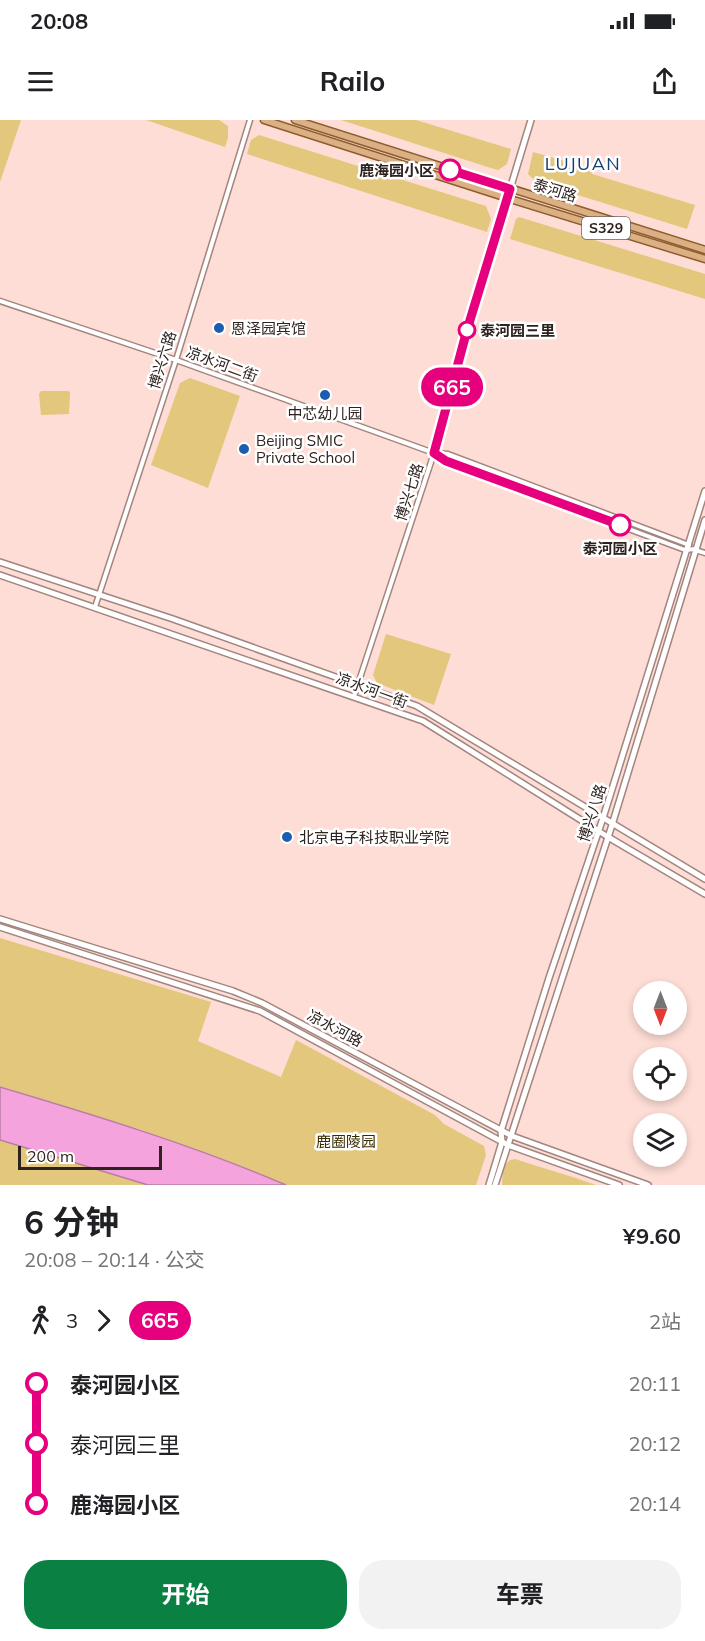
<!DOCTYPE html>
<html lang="zh">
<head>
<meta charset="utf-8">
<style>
	:root { --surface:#fff; --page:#f2f2f2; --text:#202124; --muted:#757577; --accent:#0b8043 }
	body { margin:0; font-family:Mulish,"Noto Sans SC",sans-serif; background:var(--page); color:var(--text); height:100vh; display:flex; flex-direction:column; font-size:22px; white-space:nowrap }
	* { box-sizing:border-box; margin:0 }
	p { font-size:20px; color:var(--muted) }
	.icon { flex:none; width:33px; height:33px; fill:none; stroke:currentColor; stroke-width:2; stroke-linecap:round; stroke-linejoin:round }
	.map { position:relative; height:1065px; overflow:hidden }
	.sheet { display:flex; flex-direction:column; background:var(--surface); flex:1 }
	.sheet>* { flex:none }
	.badge { padding:0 12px; border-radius:20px; font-size:21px; line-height:39px }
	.needle { width:39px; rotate:180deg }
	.controls { position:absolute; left:633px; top:861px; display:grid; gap:12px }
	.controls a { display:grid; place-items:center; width:54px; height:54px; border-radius:50%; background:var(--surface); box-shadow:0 3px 9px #0003; font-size:30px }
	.scale { position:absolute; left:18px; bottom:15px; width:144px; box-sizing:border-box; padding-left:6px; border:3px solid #2e221f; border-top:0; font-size:16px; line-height:21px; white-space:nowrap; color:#2e221f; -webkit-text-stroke:4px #fff; paint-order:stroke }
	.map>.badge { position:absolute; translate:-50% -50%; box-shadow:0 0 0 3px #fff }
	.legs { display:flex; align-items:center; gap:9px; height:66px; padding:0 24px; font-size:20px }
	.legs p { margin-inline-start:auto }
	.summary { display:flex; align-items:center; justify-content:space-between; height:102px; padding:0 24px }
	h1 { font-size:33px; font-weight:700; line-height:45px }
	.action { display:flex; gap:12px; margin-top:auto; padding:12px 24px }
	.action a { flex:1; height:69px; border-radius:24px; background:var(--accent); color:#fff; font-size:24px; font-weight:700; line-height:69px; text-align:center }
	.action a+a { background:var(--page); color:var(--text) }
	ul { padding:0 24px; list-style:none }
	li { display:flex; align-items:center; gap:21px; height:60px; font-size:22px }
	li i { display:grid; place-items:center; width:9px; height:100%; margin:0 8px; background:currentColor }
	li i::after { content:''; width:15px; height:15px; margin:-8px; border:4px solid; border-radius:50%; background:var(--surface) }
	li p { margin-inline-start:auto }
	li:first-child i { background:linear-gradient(#0000 50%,currentColor 0) }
	li:last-child i { background:linear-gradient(currentColor 50%,#0000 0) }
	.status { display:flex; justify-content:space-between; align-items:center; height:42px; padding:0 30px; background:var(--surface); direction:ltr }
	.status svg { height:16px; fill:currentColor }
	header { display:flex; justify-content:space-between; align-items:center; height:78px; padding:0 24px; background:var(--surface); font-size:27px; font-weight:700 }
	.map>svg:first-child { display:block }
</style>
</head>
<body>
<div class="status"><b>20:08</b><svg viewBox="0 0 49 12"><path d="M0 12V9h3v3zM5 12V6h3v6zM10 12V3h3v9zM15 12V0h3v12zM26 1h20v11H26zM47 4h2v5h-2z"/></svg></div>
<header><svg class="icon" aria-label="menu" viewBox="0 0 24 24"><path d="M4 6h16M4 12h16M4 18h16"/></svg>Railo<svg class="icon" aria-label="share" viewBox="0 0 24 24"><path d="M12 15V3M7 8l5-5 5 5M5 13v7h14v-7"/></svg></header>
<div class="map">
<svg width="705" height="1065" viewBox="0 0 705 1065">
	<rect width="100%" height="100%" fill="#fdddd5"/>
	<g fill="#e3c77c">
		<polygon points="0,0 21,0 0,62"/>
		<polygon points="146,0 219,0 228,6 228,18 225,27"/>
		<polygon points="341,0 416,0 511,29 507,44 498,50 494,49"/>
		<polygon points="259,15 486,86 491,99 487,112 247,34 251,20"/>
		<polygon points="533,32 593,49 592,54 695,85 687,109 536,62 528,54"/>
		<polygon points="519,97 705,154 705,179 510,119 516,99"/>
		<polygon points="190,258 240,276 208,368 151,345 180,263"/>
		<polygon points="41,271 68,271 70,272 69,294 41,295 39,274"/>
		<polygon points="386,514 451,534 434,585 377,563 373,555"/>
		<polygon points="0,818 211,882 198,921 281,957 296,920 435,995 444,1004 484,1026 486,1035 476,1065 286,1065 241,1046 139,1009 0,966"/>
		<polygon points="0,1020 148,1065 0,1065"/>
		<path d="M515,1039C542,1048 569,1055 596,1065H502L503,1047L510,1040Z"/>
	</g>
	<path fill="#f5a3dc" stroke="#b97ca3" stroke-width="1.5" d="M0,967C97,996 193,1025 286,1065H148L0,1020Z"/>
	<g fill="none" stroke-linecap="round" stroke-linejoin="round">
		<g stroke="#a2857e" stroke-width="7">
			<g id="street">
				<polyline points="0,181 176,240 434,333 446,341 685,430 695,429"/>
				<polyline points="435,333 448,334 689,425"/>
				<polyline points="695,430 705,433"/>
				<polyline points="95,487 176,240 250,0"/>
				<polyline points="354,576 434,333 467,210 510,69"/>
			</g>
		</g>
		<g stroke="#a2857e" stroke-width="8">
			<g id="secondary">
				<polyline points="510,69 531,0"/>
				<polyline points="0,442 173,499 417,586 705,759"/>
				<polyline points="0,455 423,601 608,717 705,774"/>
				<polyline points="0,799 233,871 262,883 512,1016 648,1065"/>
				<polyline points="0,807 260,891 508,1025 619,1065"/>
				<polyline points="489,1065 502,1022 501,1011 549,858 603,698 705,371"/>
				<polyline points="495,1065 612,705 705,400"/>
			</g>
		</g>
		<g stroke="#8f5c2c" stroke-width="9">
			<g id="primary">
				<polyline points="264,0 507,78 705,139"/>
				<polyline points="295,0 705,130"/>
			</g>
		</g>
		<use href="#street" stroke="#fff" stroke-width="4"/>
		<use href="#secondary" stroke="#fff" stroke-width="5"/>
		<use href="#primary" stroke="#dbb085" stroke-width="6"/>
	</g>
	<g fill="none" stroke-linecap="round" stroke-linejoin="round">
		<g stroke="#fff" stroke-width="14">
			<polyline id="line-1" points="450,50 510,69 467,210 434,333 446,341 620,405"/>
		</g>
		<use href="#line-1" stroke="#e6007e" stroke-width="9"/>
	</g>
	<g fill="#fff" stroke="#e6007e" stroke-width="3">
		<circle cx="450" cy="50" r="10"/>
		<circle cx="467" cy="210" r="8"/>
		<circle cx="620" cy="405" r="10"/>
	</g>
	<g fill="#1b5dae" stroke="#fff" stroke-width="2">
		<circle cx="219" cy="208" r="6"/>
		<circle cx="325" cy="275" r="6"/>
		<circle cx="244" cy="329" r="6"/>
		<circle cx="287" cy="717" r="6"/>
	</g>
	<g text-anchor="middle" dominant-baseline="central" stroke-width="5" stroke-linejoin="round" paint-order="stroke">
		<rect fill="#fff" stroke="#6d6462" stroke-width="1.5" x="582" y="97" width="48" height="22" rx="4.5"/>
		<g font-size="14" font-weight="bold" fill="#2e221f">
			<text x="606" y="108">S329</text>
		</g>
		<g font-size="15" font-weight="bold" fill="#2e221f" stroke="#fff" text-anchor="end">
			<text x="434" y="50">鹿海园小区</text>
			<text x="480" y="210" text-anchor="start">泰河园三里</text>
			<text x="620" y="428" text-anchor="middle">泰河园小区</text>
		</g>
		<g font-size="15" fill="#2e221f" stroke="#fff">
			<text transform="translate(555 70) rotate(17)">泰河路</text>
			<text transform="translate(162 240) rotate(-73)">博兴六路</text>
			<text transform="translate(222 244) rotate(20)">凉水河二街</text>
			<text transform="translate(409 372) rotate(-72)">博兴七路</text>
			<text transform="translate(372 570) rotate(20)">凉水河一街</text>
			<text transform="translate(592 693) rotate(-72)">博兴八路</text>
			<text transform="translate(335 908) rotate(28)">凉水河路</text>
		</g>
		<g font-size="15" fill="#2e221f" stroke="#fff" text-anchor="start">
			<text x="231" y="208">恩泽园宾馆</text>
			<text x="325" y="293" text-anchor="middle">中芯幼儿园</text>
			<text x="256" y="320">Beijing SMIC<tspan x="256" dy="17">Private School</tspan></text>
			<text x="299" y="717">北京电子科技职业学院</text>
		</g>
		<g font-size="15" fill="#392b01" stroke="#fff">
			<text x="346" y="1021">鹿圈陵园</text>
		</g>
		<g font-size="18" letter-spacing="1.5" fill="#153e72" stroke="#fff">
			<text x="583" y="43">LUJUAN</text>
		</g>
	</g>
</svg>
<div class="controls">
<a><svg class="needle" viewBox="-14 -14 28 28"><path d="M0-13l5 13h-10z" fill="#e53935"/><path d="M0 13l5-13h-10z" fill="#757577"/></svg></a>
<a><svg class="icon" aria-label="locate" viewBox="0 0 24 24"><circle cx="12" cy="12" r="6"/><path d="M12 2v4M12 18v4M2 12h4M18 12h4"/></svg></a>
<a><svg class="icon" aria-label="layers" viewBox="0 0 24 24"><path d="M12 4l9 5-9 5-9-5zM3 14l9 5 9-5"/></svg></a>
</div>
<div class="scale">200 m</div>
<b class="badge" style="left:452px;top:267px;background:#e6007e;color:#fff">665</b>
</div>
<section class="sheet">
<div class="summary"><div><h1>6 分钟</h1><p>20:08 – 20:14 · 公交</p></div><b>¥9.60</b></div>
<div class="legs"><svg class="icon" aria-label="walk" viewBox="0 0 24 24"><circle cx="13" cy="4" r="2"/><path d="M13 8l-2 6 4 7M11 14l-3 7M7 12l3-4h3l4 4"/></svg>3<svg class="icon" aria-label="forward" viewBox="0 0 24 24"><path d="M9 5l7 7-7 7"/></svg><b class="badge" style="background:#e6007e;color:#fff">665</b><p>2站</p></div>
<ul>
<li><i style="color:#e6007e"></i><b>泰河园小区</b><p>20:11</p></li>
<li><i style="color:#e6007e"></i><span>泰河园三里</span><p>20:12</p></li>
<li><i style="color:#e6007e"></i><b>鹿海园小区</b><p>20:14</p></li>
</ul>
<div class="action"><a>开始</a><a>车票</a></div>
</section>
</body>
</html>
